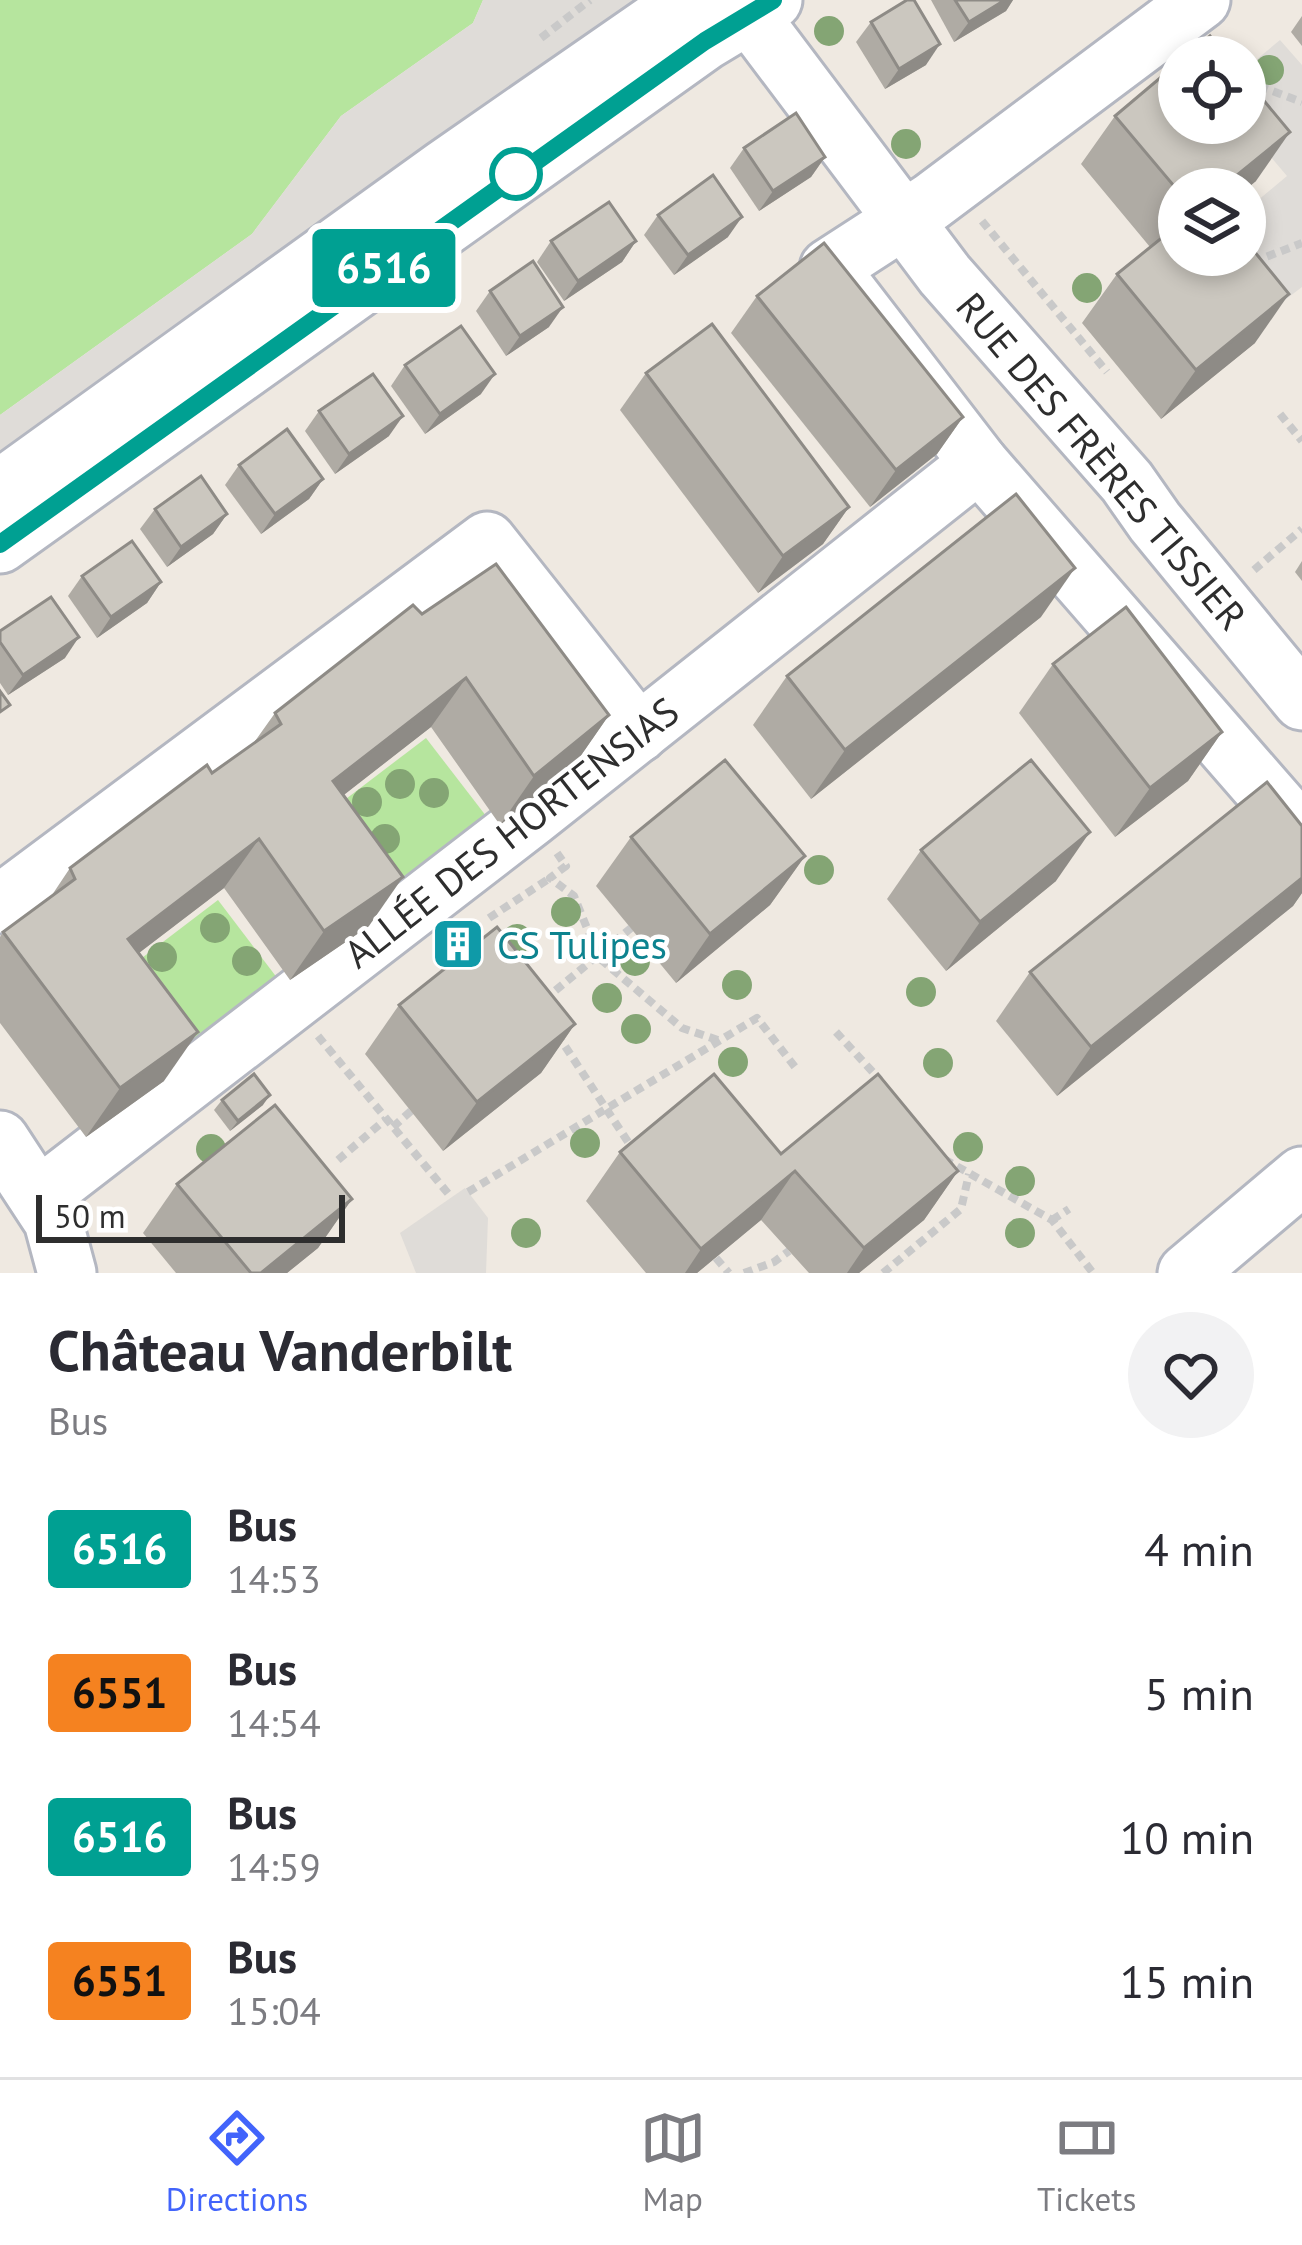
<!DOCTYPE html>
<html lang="en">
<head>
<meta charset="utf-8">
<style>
	:root { --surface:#fff; --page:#f2f2f3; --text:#2b2b33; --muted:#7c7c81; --line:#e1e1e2; --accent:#4264fb }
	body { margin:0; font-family:"PT Sans",sans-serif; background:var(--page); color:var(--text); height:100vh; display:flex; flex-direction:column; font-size:45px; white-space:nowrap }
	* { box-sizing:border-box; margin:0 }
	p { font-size:39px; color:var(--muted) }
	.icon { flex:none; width:66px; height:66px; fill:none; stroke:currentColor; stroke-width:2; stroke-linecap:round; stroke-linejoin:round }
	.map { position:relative; height:1273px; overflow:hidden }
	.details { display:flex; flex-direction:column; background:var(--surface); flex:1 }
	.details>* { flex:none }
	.badge { padding:0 24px; border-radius:9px; font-size:42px; line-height:78px }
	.fabs { position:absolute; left:1158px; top:36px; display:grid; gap:24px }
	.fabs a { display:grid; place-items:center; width:108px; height:108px; border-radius:50%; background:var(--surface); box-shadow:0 6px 18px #0003; font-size:60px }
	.scale { position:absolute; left:36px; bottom:30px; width:309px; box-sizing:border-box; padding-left:12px; border:6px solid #2e2e2e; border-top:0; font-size:33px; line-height:42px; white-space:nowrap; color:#2e2e2e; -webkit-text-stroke:9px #fff; paint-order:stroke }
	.map>.badge { position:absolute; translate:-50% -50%; box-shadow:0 0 0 6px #fff }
	.round { display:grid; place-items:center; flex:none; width:126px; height:126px; border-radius:63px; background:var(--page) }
	.overview { display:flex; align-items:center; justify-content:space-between; height:204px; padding:0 48px }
	h1 { font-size:57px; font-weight:700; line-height:90px }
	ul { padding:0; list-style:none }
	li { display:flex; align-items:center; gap:36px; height:144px; padding:0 48px }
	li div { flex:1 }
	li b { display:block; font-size:45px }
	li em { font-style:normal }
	li .badge { min-width:132px; font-weight:700; text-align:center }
	.dock { display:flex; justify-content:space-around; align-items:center; height:168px; border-top:3px solid var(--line); background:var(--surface); font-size:33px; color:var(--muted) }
	.dock a { display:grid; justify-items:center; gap:6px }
	.dock .current { color:var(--accent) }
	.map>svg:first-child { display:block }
</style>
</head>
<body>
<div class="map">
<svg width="1302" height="1273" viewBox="0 0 1302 1273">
	<rect width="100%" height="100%" fill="#efe9e1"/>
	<g fill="#b6e59e">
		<polygon points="0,0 483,0 473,23 341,116 252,234 0,415"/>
		<polygon points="426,738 493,825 380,912 313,824"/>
		<polygon points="218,900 281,983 175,1063 113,980"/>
	</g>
	<g fill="#dfdcd8">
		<polygon points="483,0 661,0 0,460 0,415 252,234 341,116 473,23"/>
		<polygon points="1280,40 1302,65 1302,287 1277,306 1245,255 1245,211 1287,176 1242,123 1245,69"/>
		<polygon points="465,1188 488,1218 486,1273 416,1273 400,1233"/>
	</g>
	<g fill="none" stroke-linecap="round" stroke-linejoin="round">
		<g stroke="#b4b7c1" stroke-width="63">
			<g id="minor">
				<polyline points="738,0 945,275 1127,482 1155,522 1302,701"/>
				<polyline points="1201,0 931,202 829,268 979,463 1302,834"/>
				<polyline points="0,489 444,169 688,0"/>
				<polyline points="0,544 705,41 773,0"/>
				<polyline points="0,904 487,541 639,733"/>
				<polyline points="0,1140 53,1221 67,1273"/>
				<polyline points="40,1196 532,817 979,463"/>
				<polyline points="1187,1273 1302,1176"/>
			</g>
		</g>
		<g stroke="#c9c9c9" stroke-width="8" stroke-dasharray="9 6" stroke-linecap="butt">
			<polyline points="541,38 590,0"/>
			<polyline points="1245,81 1302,102"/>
			<polyline points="982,221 1107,372"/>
			<polyline points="1253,262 1302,243"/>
			<polyline points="1280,414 1302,441"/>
			<polyline points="1254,570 1302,529"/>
			<polyline points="557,853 566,866 550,878 574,896 599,958 682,1028 718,1040"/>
			<polyline points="489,918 550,878"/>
			<polyline points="544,1000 631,928"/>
			<polyline points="836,1032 880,1080"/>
			<polyline points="557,1034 634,1151"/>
			<polyline points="318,1036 451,1197"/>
			<polyline points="393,1127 411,1111"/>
			<polyline points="944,1159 1052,1220 1093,1273"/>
			<polyline points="338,1160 386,1119"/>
			<polyline points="468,1192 757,1018 795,1067"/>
			<polyline points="1052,1220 1069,1209"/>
			<polyline points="716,1258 729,1273"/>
			<polyline points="744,1273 774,1262 789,1251"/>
			<polyline points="883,1273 961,1209 969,1174"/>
		</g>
		<use href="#minor" stroke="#fff" stroke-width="57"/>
	</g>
	<g fill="#84a574">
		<circle cx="829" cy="31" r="15"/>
		<circle cx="1269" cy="70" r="15"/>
		<circle cx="906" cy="144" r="15"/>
		<circle cx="1087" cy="288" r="15"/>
		<circle cx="400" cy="784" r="15"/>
		<circle cx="434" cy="793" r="15"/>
		<circle cx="367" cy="802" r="15"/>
		<circle cx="385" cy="839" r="15"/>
		<circle cx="819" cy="870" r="15"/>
		<circle cx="566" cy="912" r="15"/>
		<circle cx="215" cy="928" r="15"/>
		<circle cx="517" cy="939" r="15"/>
		<circle cx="162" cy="957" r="15"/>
		<circle cx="247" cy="961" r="15"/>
		<circle cx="635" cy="961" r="15"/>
		<circle cx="737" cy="985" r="15"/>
		<circle cx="921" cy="992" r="15"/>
		<circle cx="607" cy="998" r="15"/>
		<circle cx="636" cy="1029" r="15"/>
		<circle cx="733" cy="1062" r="15"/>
		<circle cx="938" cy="1063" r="15"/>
		<circle cx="585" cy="1143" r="15"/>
		<circle cx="968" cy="1147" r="15"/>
		<circle cx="211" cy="1149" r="15"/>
		<circle cx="1020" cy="1181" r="15"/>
		<circle cx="526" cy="1233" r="15"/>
		<circle cx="1020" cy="1233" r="15"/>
	</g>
	<g fill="#afaba4">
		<polygon points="931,0 1013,0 1006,11 954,42"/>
		<polygon points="1302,16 1302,46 1291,32"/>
		<polygon points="871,22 926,65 885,89 856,42"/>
		<polygon points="1115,116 1256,181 1245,190 1179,189 1179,255 1255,343 1161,419 1082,323 1117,274 1150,247 1081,164"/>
		<polygon points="744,148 825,157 811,177 759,211 730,168"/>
		<polygon points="658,215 728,237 674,275 644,235"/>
		<polygon points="551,241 636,241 622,262 564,301 537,262"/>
		<polygon points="490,291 549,327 506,356 476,311"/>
		<polygon points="757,296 963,417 937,454 870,507 731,333"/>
		<polygon points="405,365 481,394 425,434 391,386"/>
		<polygon points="646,373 849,507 823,544 758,593 620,410"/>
		<polygon points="319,411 389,436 335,474 305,431"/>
		<polygon points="239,465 323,479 309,499 261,534 225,485"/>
		<polygon points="155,509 227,514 213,534 167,567 140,529"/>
		<polygon points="1302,561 1302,581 1295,572"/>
		<polygon points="82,576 161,582 147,603 97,638 68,596"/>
		<polygon points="422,614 609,715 575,764 500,825 431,727 343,795 369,926 290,980 224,888 139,953 164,1081 86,1137 0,1023 0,937 3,932 50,898 70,868 253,744 275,713"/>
		<polygon points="1041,617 811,799 753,725 787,676"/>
		<polygon points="0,631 65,658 8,695 0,683"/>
		<polygon points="1053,664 1222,732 1188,781 1115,837 1019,713"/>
		<polygon points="1302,826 1302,893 1293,906 1057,1096 996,1021 1030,972"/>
		<polygon points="631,837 805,856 770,905 676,983 596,886"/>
		<polygon points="921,850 1056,881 946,971 887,899"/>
		<polygon points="479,933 472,943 454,957 444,945 451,935"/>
		<polygon points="399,1005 575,1024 541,1073 443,1151 365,1054"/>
		<polygon points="222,1100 263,1105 230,1131 214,1110"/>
		<polygon points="620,1152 781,1154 958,1171 924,1220 859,1273 809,1273 761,1220 697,1273 646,1273 586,1201"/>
		<polygon points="177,1184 352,1199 318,1248 287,1273 176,1273 143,1233"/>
	</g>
	<g fill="#8e8b86">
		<polygon points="1005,0 1013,0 1006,11 954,42 969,22"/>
		<polygon points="940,44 926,65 885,89 899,69"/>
		<polygon points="1290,132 1256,181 1245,190 1220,189"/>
		<polygon points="825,157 811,177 759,211 773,191"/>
		<polygon points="742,217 728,237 674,275 688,255"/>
		<polygon points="636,241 622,262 564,301 578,281"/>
		<polygon points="1289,294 1255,343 1161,419 1196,370"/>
		<polygon points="563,307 549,327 506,356 520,336"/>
		<polygon points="495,374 481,394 425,434 440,414"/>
		<polygon points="403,416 389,436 335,474 349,454"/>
		<polygon points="963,417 937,454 870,507 896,470"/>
		<polygon points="323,479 309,499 261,534 275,514"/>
		<polygon points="849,507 823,544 758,593 783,556"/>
		<polygon points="227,514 213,534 167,567 181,547"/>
		<polygon points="1075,568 1041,617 811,799 845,750"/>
		<polygon points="161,582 147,603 97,638 111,617"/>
		<polygon points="79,637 65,658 8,695 23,675"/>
		<polygon points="466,678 431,727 299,830 333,781"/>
		<polygon points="609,715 575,764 500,825 534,776"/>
		<polygon points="1222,732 1188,781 1115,837 1150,788"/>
		<polygon points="1090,832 1056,881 946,971 980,922"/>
		<polygon points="259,839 224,888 93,988 128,939"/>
		<polygon points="805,856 770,905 676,983 710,934"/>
		<polygon points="403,877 369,926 290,980 324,931"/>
		<polygon points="1302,878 1302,893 1293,906 1057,1096 1091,1047"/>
		<polygon points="479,933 472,943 454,957 461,947"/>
		<polygon points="575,1024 541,1073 443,1151 477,1102"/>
		<polygon points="198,1032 164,1081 86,1137 120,1088"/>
		<polygon points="270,1095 263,1105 230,1131 238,1121"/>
		<polygon points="795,1171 761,1220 697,1273 685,1273 701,1249"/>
		<polygon points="958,1171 924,1220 859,1273 847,1273 864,1248"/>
		<polygon points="352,1199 318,1248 287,1273 261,1273"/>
	</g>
	<g fill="#cbc7bf" stroke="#8e8b86" stroke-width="3">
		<polygon points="907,0 914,0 940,44 899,69 871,22"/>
		<polygon points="955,0 1005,0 969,22"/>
		<polygon points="1210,36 1227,57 1185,57"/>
		<polygon points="1179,62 1179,123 1245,123 1245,78 1290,132 1220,189 1179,189 1179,192 1115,116"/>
		<polygon points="796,113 825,157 773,191 744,148"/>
		<polygon points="713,175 742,217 688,255 658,215"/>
		<polygon points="609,202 636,241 578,281 551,241"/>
		<polygon points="1179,224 1179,255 1245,255 1245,240 1289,294 1196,370 1117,274"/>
		<polygon points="824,243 963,417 896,470 757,296"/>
		<polygon points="533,261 563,307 520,336 490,291"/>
		<polygon points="712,324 849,507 783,556 646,373"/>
		<polygon points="461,326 495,374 440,414 405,365"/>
		<polygon points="373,374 403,416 349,454 319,411"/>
		<polygon points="287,429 323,479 275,514 239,465"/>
		<polygon points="201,476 227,514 181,547 155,509"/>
		<polygon points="1016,494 1075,568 845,750 787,676"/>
		<polygon points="132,541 161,582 111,617 82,576"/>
		<polygon points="496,564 609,715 534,776 466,678 333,781 403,877 324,931 259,839 128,939 198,1032 120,1088 3,932 75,879 70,868 207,765 212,773 281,724 275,713 413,605 422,614"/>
		<polygon points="51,597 79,637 23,675 0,642 0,631"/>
		<polygon points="1126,607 1222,732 1150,788 1053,664"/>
		<polygon points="0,691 10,705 0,712"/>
		<polygon points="725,760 805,856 710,934 631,837"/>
		<polygon points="1031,760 1090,832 980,922 921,850"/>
		<polygon points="1267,782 1302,826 1302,878 1091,1047 1030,972"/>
		<polygon points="469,921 479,933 461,947 451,935"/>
		<polygon points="497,927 575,1024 477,1102 399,1005"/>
		<polygon points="254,1074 270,1095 238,1121 222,1100"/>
		<polygon points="714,1074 781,1154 878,1074 958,1171 864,1248 795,1171 701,1249 620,1152"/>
		<polygon points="275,1105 352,1199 261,1273 251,1273 177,1184"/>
	</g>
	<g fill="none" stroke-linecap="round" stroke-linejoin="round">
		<g stroke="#fff" stroke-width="27">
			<polyline id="line" points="0,544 705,41 773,0"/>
		</g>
		<use href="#line" stroke="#00a092" stroke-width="18"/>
	</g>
	<defs>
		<g id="building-square" transform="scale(2.7)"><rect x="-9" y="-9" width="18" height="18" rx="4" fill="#0f9aa8" stroke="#fff"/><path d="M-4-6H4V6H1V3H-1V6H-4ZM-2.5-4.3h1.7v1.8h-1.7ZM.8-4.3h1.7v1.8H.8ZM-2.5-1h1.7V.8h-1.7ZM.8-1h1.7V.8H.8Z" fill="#fff"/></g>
	</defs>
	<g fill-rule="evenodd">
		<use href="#building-square" x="458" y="944"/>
	</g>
	<circle fill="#fff" stroke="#00a092" stroke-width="6" cx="516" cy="174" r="24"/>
	<g text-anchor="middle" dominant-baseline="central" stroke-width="9" stroke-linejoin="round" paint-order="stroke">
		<g font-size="39" fill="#2e2e2e" stroke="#fff">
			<text transform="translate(1102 461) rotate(50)">RUE DES FRÈRES TISSIER</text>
			<text transform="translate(511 832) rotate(-38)">ALLÉE DES HORTENSIAS</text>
		</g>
		<g font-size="39" fill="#0d838f" stroke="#fff" text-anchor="start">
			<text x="497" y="944">CS Tulipes</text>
		</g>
	</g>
</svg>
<div class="fabs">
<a><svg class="icon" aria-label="locate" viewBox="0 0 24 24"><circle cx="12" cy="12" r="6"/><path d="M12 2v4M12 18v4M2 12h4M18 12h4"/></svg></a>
<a><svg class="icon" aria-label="layers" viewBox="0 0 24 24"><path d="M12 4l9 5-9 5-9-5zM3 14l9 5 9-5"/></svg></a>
</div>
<div class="scale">50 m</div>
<b class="badge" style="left:384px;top:268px;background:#00a092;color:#fff">6516</b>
</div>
<section class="details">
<div class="overview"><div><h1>Château Vanderbilt</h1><p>Bus</p></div><a class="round"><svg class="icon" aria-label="heart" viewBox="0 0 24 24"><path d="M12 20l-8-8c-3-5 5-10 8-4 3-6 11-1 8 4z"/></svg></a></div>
<ul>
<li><span class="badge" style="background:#00a092;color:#fff">6516</span><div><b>Bus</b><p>14:53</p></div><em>4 min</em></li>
<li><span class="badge" style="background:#f58220;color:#111">6551</span><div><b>Bus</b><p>14:54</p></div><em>5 min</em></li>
<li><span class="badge" style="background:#00a092;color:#fff">6516</span><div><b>Bus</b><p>14:59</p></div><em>10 min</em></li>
<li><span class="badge" style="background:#f58220;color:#111">6551</span><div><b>Bus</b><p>15:04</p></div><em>15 min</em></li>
</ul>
</section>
<nav class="dock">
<a class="current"><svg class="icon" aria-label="directions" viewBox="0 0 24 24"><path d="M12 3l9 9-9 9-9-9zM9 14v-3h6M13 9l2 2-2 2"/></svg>Directions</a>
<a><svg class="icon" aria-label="map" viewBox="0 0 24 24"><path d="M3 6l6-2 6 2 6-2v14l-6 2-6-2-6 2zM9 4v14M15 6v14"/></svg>Map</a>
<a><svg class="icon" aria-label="tickets" viewBox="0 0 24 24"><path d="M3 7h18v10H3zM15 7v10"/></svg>Tickets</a>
</nav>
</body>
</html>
